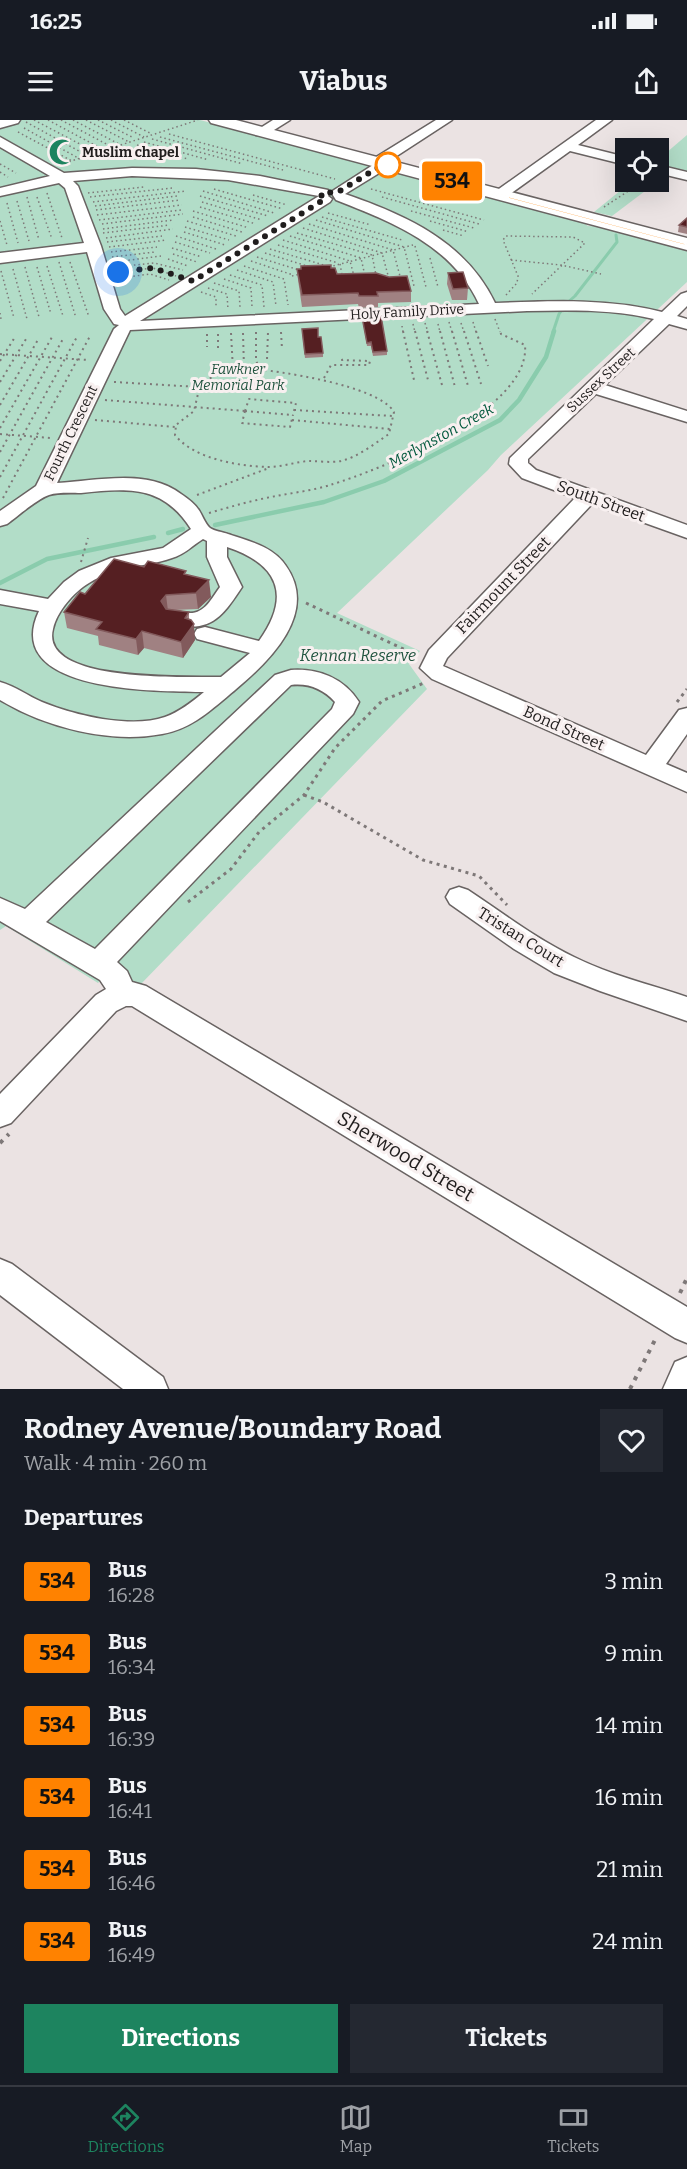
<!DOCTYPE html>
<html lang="en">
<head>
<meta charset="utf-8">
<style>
	:root { --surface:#171b24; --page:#242831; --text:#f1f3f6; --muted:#9ea1a6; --line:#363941; --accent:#1d845f }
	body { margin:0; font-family:Bitter,serif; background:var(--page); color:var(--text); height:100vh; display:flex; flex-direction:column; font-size:22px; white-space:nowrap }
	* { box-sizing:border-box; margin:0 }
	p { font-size:20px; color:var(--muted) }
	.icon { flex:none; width:33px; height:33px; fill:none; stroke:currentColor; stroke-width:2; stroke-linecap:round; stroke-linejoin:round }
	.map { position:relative; height:1269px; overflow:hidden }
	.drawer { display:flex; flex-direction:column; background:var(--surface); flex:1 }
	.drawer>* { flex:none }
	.badge { padding:0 12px; border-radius:4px; font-size:21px; line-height:39px }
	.buttons { position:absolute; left:615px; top:18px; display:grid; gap:12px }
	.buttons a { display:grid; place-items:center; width:54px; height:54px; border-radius:0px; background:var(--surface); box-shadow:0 6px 24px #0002; font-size:30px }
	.you { position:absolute; width:30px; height:30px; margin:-15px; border:4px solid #fff; border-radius:50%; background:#1a73e8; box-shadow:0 0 0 9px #1a73e833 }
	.map>.badge { position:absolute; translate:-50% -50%; box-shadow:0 0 0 3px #fff }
	h2 { padding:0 24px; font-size:22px; line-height:54px }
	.round { display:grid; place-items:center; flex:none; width:63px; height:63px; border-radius:0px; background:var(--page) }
	.overview { display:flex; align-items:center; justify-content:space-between; height:102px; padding:0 24px }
	h1 { font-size:28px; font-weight:700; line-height:45px }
	.button { display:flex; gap:12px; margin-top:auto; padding:12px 24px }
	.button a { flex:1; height:69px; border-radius:0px; background:var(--accent); color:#fff; font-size:24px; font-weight:700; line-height:69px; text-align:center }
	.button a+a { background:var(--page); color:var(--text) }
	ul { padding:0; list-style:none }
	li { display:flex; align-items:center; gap:18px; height:72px; padding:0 24px }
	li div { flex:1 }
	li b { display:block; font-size:22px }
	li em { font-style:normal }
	li .badge { min-width:66px; font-weight:700; text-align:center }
	.status { display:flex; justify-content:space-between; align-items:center; height:42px; padding:0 30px; background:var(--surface); direction:ltr }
	.status svg { height:16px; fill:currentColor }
	header { display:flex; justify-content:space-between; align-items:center; height:78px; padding:0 24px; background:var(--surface); font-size:27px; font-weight:700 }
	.tabs { display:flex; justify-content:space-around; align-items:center; height:84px; border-top:2px solid var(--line); background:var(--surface); font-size:16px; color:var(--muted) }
	.tabs a { display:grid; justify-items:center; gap:3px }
	.tabs .active { color:var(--accent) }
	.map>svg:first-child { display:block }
</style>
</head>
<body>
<div class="status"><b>16:25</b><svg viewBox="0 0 49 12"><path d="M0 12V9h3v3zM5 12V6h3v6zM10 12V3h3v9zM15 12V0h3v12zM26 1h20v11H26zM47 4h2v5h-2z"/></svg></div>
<header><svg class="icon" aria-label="menu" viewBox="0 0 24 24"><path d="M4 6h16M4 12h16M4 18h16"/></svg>Viabus<svg class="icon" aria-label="share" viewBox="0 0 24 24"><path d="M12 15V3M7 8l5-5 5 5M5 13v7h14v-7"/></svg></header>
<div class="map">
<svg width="687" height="1269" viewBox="0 0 687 1269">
	<rect width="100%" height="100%" fill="#ebe3e3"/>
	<g fill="#b2ddc8">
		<polygon points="0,0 200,0 580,100 588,106 609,107 687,129 687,162 501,335 488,350 337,493 420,531 409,544 427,569 139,866 111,849 98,863 6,806 0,810"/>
		<polygon points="687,15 687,51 659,44 659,39"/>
		<polygon points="631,62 657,62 612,96 594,92"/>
	</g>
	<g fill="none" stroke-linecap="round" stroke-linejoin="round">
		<polyline stroke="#8accad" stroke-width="3" points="553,212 559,194 566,184 575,176 617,122 616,115"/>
		<g stroke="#8accad" stroke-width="4.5">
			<polyline points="215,405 324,382 384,361 500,300 519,280 546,237 554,211"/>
			<polyline points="168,413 183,409"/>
			<polyline points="0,463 47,439 154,417"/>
		</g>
		<g stroke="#696362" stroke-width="3">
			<g id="minor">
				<polygon points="0,0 20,0 18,3 0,8"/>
				<polygon points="273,0 290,0 266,15 256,15 254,12"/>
				<path d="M436,0H452L389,41L391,44L389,47L345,74C406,95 466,122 495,183C550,181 608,178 662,192L681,174L687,172V186L677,196L687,199V209L669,204L605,265L687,291V302L596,274L528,339V343L536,350L687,405V418L592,384L447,538L443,546L646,635L679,590L687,588V614L666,644L687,653V672L432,559L420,548L429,530L575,378L522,358L509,344L510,338L654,199C613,189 569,190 527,191L130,210L57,363C96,361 147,348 181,374C187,378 194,383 198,389C202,394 205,404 210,408C214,411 223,412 228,414C248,421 273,426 286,446C319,493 270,541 235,570C212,589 192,609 162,614C109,624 45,607 0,580V562C15,566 28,576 42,582C73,595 131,609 165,597C179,592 192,582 204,572C161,571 0,574 39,491L0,484V470L48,479L64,462L79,451L111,438L163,428L191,409C163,365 129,368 81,373C72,373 58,372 49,375C37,379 18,396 7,404L0,406V391L36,366L114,209L119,205L114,204L104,189L87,132L0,143V133L84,123L65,68L59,63L0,76V68L50,56L0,27V17L64,53L132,48L196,49L260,56L328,70L330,73L328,76L332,79L330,82L140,201L479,184C452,125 392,102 336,80L331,72L373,45L371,42L373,39ZM132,56L228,60L319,76L125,196L120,189L101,126L78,66L73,61ZM203,419L207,421V437L220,467C211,479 205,494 188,493C180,492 176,491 168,493L165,498L168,503C209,514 221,499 242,467L227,437V427C278,444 292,475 259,521L205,507L197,509L194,514L197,519L250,533L221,557C191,556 39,564 53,509C57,491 74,472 89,463C118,445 143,448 172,438C184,435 193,425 203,419Z"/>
				<polygon points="596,0 612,0 578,25 626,37 626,45 570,31 506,77 496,77 494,74 496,71"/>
				<polygon points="658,45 687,52 687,60 658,53"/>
				<path d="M291,550C318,548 344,558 359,582L353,594L117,842L127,851L132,862L146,866L687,1187V1223L675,1218L132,886H126L116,891L11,1003L0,1007V974L96,875L106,869L100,860L0,801V778L25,789L275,555ZM291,565C309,563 323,569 335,582L332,589L95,829L46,802Z"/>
				<path d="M459,767L468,770C503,793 536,819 574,837C610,855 649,864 687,877V901L600,871L554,853L514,829L450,784L446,777L450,770Z"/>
				<polygon points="0,1139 12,1144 163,1257 168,1269 123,1269 0,1175"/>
				<polygon points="687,1237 687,1269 663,1269 675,1242"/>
			</g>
		</g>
		<g stroke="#696362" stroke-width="3">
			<polygon id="major" points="209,0 236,0 687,118 687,130 211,3"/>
		</g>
		<g stroke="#7e7878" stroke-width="1.5" stroke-dasharray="1.5 3" stroke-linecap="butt">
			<polyline points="34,0 97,33"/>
			<polyline points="48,0 104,30"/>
			<polyline points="61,0 112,27"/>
			<polyline points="73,0 119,24"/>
			<polyline points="86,0 129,22"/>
			<polyline points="98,0 132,17"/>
			<polyline points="111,0 144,17"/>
			<polyline points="124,0 152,14"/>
			<polyline points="26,2 88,36"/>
			<polyline points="24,8 80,39"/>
			<polyline points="18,12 72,41"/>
			<polyline points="169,14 335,59"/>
			<polyline points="160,17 283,50"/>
			<polyline points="152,19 243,44"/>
			<polyline points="144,22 209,40"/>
			<polyline points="137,25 188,39"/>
			<polyline points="128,28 167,39"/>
			<polyline points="119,30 149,39"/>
			<polyline points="110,33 129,38"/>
			<polyline points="101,36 114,39"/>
			<polyline points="65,43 198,0"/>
			<polyline points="0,44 16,53"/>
			<polyline points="0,52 8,57"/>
			<polyline points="214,69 283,89"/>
			<polyline points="371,69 484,100"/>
			<polyline points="203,71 274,93"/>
			<polyline points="47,73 62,118"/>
			<polyline points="88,73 144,67"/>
			<polyline points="253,75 287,85"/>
			<polyline points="200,76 268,96"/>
			<polyline points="27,77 39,120"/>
			<polyline points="37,77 52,119"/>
			<polyline points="90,77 172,68"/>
			<polyline points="382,77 479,104"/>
			<polyline points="17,81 29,121"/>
			<polyline points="93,82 186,71"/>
			<polyline points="202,82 262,100"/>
			<polyline points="7,83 18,123"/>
			<polyline points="95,86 177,76"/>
			<polyline points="200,87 256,104"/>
			<polyline points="604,87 642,62"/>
			<polyline points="96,90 180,80"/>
			<polyline points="193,91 249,108"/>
			<polyline points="411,91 474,108"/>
			<polyline points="328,93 371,105"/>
			<polyline points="97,95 182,85"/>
			<polyline points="193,97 242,112"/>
			<polyline points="322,97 402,120"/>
			<polyline points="99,100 181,90"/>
			<polyline points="316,100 404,127 414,166"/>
			<polyline points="0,101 7,125"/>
			<polyline points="187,101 236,116"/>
			<polyline points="430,101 469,112"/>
			<polyline points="102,104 183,94"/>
			<polyline points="309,104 393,130 401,160"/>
			<polyline points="185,107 229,120"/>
			<polyline points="303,108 382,133 389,159"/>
			<polyline points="103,109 173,100"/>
			<polyline points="443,110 464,116"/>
			<polyline points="184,112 225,125"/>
			<polyline points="103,113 170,105"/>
			<polyline points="297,113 372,135 376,155"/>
			<polyline points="176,116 216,129"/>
			<polyline points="290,116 361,138 365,156"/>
			<polyline points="106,118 173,109"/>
			<polyline points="283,120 350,141 354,156"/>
			<polyline points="107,122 162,116"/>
			<polyline points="175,122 210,133"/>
			<polyline points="278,125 338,143"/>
			<polyline points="415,126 426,167"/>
			<polyline points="109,127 167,120"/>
			<polyline points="172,128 202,137"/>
			<polyline points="270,129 327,146"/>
			<polyline points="111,132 157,127"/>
			<polyline points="265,133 307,146"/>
			<polyline points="173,134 197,142"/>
			<polyline points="112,137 155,132"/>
			<polyline points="257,137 299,150"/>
			<polyline points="430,138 438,167"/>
			<polyline points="168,139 188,146"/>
			<polyline points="511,140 561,145 601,154"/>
			<polyline points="251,141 293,155"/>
			<polyline points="59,142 76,198"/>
			<polyline points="70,142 89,197"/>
			<polyline points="115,142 161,136"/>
			<polyline points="340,144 342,155"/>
			<polyline points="47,146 63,196"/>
			<polyline points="244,146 284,159 288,185"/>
			<polyline points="25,147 39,197"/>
			<polyline points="37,147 51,194"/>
			<polyline points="116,147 154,143 183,150"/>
			<polyline points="329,147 413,125"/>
			<polyline points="13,149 27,199"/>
			<polyline points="237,150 273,162 276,186"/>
			<polyline points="1,151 14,198"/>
			<polyline points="118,152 153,148 176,156"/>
			<polyline points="230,155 262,165 264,187"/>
			<polyline points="292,156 300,154"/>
			<polyline points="120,158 150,154 169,160"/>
			<polyline points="224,159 251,168 252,187"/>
			<polyline points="214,163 239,171 240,187"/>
			<polyline points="208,168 227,174 228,190"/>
			<polyline points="201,172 216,177 216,188"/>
			<polyline points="506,175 517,163 518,156 503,120 506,116 573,117 585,123 532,174"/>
			<polyline points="0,193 1,199"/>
			<polyline points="495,199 500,212"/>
			<polyline points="449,202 452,212"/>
			<polyline points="473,202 476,212"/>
			<polyline points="425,203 428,212"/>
			<polyline points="461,203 464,212"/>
			<polyline points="413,204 415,212"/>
			<polyline points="438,204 440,212"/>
			<polyline points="402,206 403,212"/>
		</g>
		<g stroke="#7e7878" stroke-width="2" stroke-dasharray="2 4" stroke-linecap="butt">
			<polyline points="403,211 414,260"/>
			<polyline points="415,211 428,260"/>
			<polyline points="427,211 442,265"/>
			<polyline points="440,211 455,267"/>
			<polyline points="452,211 468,266"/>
			<polyline points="464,211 481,264"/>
			<polyline points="476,211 488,246"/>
			<polyline points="256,212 256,240 259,249"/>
			<polyline points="281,212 282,229"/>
			<polyline points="231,213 233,250"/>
			<polyline points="243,213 244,248"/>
			<polyline points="207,214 207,227"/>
			<polyline points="218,214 218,229"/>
			<polyline points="0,234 88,240"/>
			<polyline points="267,239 268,212"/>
			<polyline points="0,241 15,217"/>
			<path d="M247,248C278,251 378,265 394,292L389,314C374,324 358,337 341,341C331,343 319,341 309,341C295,342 282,347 268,347C238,346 194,339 175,315L176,305L194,291L200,265L218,253Z"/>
			<polyline points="324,258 331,245 369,245 370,241 342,240 346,238"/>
			<polyline points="0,262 26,219"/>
			<polyline points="114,262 199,267"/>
			<polyline points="105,280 245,291"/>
			<polyline points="0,285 39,218"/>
			<polyline points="294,290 392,296"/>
			<polyline points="245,291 293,295"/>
			<polyline points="245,291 242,303 290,307 293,295"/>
			<polyline points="245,291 249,279 296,283 293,295"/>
			<polyline points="95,300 175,307"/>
			<polyline points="292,300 390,309"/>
			<polyline points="0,308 52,217"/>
			<polyline points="0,314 51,318"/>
			<polyline points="0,332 64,217"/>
			<polyline points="0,357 78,215"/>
			<polyline points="197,375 269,348"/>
			<polyline points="3,378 90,216"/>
			<path d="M209,393C230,387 250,381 271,377C290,373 311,371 330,365C380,350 531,290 525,225L501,214L500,211"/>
			<polyline points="81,442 88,418"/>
		</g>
		<g stroke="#7e7878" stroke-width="3" stroke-dasharray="3 4.5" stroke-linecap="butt">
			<polyline points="306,483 416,535"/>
			<polyline points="677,582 687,569"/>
			<polyline points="304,675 323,682 423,740 479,756 507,785"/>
			<polyline points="188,782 231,749 259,712 304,675 335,628 382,581 424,563"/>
		</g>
		<g stroke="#7e7878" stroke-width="4" stroke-dasharray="4 6" stroke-linecap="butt">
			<polyline points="0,1023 9,1014"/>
			<polyline points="680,1173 687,1158"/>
			<polyline points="630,1269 657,1216"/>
		</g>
		<use href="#minor" fill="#fff" fill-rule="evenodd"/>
		<use href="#major" fill="#fff" fill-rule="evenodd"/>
	</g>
	<g fill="#a08182">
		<polygon points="687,98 687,114 678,112 679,105"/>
		<polygon points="331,148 337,154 411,171 411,182 378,183 378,187 359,188 358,184 302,187 298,160 297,149"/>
		<polygon points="448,153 468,168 467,180 452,180 447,164"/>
		<polygon points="362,197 387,231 387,235 373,236 371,226 367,226"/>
		<polygon points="302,212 318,217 323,233 323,237 305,238"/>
		<polygon points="187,455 211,477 198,489 175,490 189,492 189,499 195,520 183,538 144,528 138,535 99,525 98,516 67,508 64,492 85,474"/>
	</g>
	<g fill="#825a5c">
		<polygon points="209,460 211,477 198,489 196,473"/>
		<polygon points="166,475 168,491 163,497 161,481"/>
		<polygon points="194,504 195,520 183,538 181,522"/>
		<polygon points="142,511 144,528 138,535 136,519"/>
	</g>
	<g fill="#551f22" stroke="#825a5c" stroke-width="1.5">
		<polygon points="687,98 687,107 679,105"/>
		<polygon points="331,145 331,148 335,148 337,154 376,153 389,157 407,156 411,171 377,172 378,176 359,176 358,173 302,175 297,149 301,149 301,146"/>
		<polygon points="463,152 468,168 453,169 448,153"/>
		<polygon points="381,196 387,231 373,232 371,222 367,223 362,197"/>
		<polygon points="318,208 318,217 321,217 323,233 305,234 302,209"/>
		<polygon points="114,439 144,447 148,441 186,451 184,454 209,460 196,473 166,475 161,481 166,489 189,492 185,498 191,500 194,504 181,522 142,511 136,519 96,509 102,502 64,492 80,472 85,474"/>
	</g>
	<polygon fill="#ff8200" stroke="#fff" stroke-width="1.5" points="214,0 219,0 687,124 684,125"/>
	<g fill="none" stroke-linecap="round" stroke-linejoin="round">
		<polyline stroke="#201d1d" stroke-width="6" stroke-dasharray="0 10.8" points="118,152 153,148 193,161 325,79 321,75 323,73 338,72 384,44 388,45"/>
	</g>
	<defs>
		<g id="mosque-bare" transform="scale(2.07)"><path d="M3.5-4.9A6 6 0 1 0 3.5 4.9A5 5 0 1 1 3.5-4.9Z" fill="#1d845f" stroke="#f8f0f0" stroke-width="2.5" paint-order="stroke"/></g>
	</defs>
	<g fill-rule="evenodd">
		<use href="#mosque-bare" x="62" y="32"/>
	</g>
	<circle fill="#fff" stroke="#ff8200" stroke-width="3" cx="388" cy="45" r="12"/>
	<g text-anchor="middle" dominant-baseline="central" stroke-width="6" stroke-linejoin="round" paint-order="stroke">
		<g font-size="14" font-weight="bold" fill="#201d1d" stroke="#f8f0f0" text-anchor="start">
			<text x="82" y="32">Muslim chapel</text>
		</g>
		<g font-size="14" fill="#201d1d" stroke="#f8f0f0">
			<text transform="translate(407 192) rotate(-3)">Holy Family Drive</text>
			<text transform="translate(601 260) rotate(-43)">Sussex Street</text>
			<text transform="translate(71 313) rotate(-64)">Fourth Crescent</text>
		</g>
		<g font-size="14" font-style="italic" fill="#21543f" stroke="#f8f0f0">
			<text x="238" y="249">Fawkner<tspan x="238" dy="16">Memorial Park</tspan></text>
		</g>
		<g font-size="15" font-style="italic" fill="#00583c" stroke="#f8f0f0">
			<text transform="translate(441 316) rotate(-29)">Merlynston Creek</text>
		</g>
		<g font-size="16" fill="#201d1d" stroke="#f8f0f0">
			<text transform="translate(601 381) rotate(20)">South Street</text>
			<text transform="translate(503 465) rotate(-46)">Fairmount Street</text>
			<text transform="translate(564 608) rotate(24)">Bond Street</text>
			<text transform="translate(521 817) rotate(32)">Tristan Court</text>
		</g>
		<g font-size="16" font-style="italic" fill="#21543f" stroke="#f8f0f0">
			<text x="358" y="535">Kennan Reserve</text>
		</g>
		<g font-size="20" fill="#201d1d" stroke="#f8f0f0">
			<text transform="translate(406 1036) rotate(31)">Sherwood Street</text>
		</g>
	</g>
</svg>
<div class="buttons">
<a><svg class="icon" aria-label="locate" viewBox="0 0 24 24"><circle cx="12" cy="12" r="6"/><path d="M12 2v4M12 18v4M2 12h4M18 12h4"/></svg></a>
</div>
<div class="you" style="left:118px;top:152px"></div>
<b class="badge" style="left:452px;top:61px;background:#ff8200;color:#111">534</b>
</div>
<section class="drawer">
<div class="overview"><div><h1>Rodney Avenue/Boundary Road</h1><p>Walk · 4 min · 260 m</p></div><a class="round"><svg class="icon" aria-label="heart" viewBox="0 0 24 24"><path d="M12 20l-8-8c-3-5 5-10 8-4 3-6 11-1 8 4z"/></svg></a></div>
<h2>Departures</h2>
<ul>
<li><span class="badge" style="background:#ff8200;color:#111">534</span><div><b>Bus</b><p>16:28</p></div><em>3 min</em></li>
<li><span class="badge" style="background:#ff8200;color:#111">534</span><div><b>Bus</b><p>16:34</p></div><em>9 min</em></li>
<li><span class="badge" style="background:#ff8200;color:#111">534</span><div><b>Bus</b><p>16:39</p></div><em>14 min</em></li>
<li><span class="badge" style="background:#ff8200;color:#111">534</span><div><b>Bus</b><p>16:41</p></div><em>16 min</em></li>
<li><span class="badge" style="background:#ff8200;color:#111">534</span><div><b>Bus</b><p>16:46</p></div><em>21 min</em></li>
<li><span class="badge" style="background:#ff8200;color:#111">534</span><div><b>Bus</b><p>16:49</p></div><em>24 min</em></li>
</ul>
<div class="button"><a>Directions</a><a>Tickets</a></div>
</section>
<nav class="tabs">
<a class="active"><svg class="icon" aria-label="directions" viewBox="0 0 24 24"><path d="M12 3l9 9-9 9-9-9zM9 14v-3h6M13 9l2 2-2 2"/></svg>Directions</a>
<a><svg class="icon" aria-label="map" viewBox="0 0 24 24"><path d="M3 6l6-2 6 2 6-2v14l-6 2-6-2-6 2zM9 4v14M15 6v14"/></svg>Map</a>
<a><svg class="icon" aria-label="tickets" viewBox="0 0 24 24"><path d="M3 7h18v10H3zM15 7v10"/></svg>Tickets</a>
</nav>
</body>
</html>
